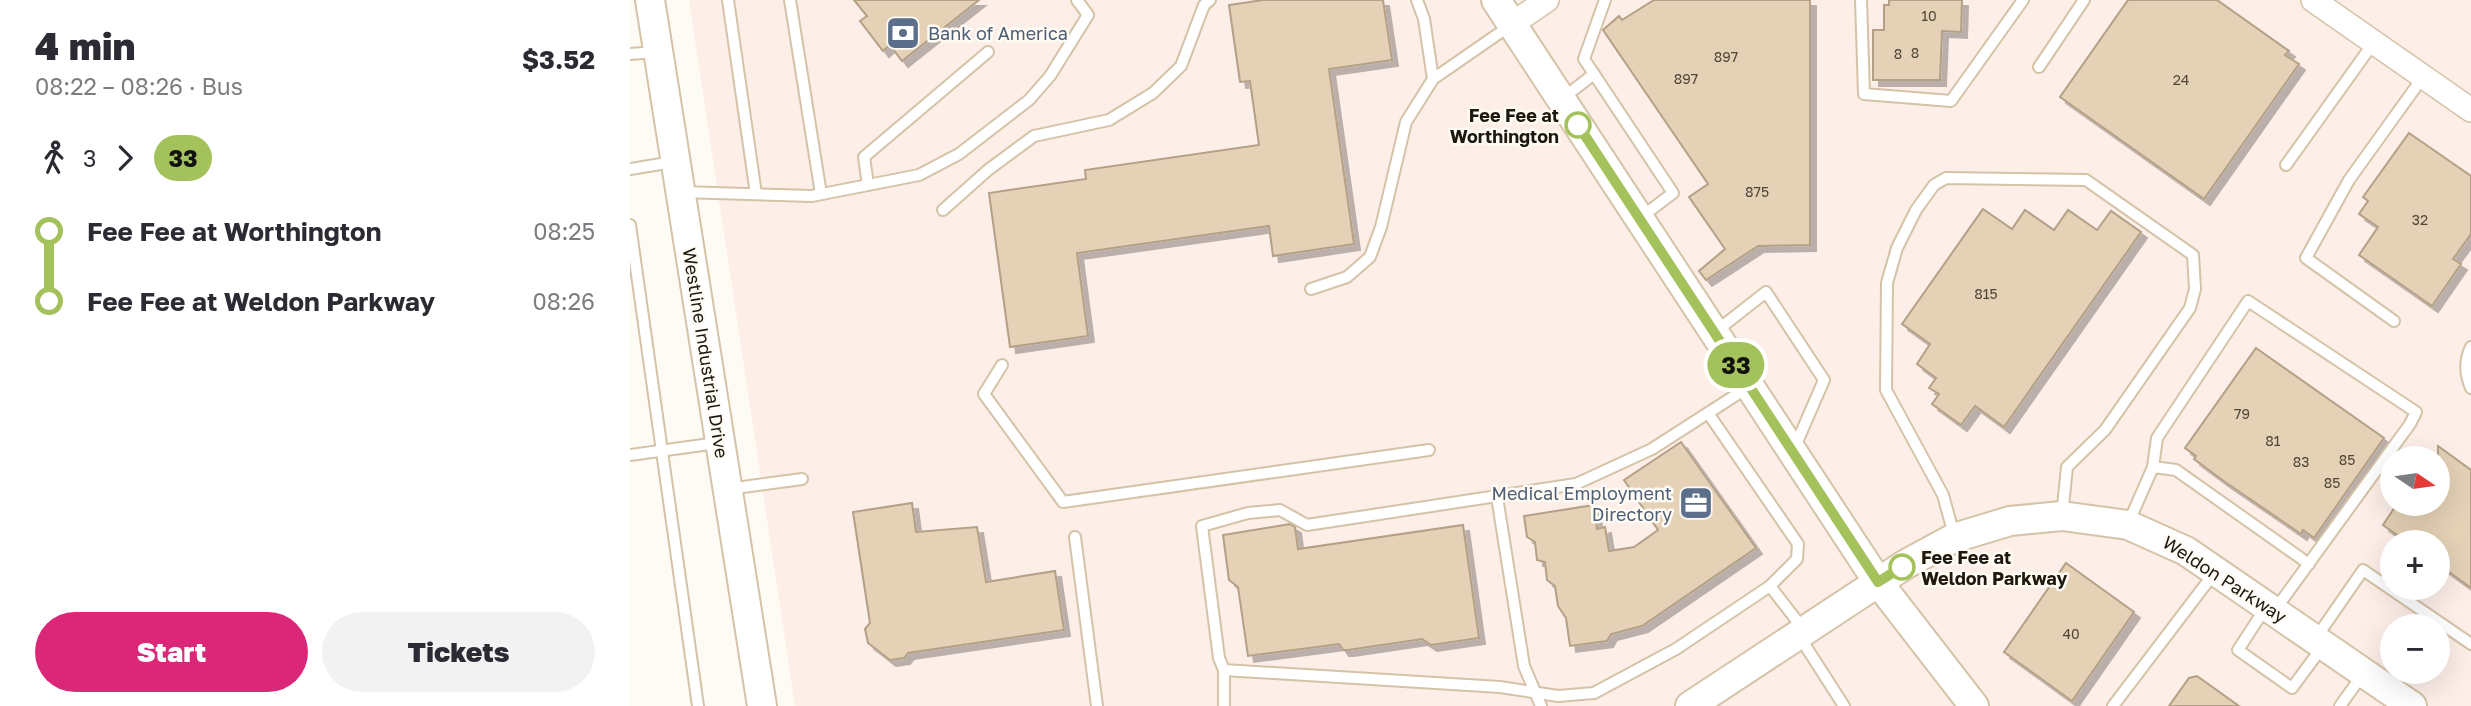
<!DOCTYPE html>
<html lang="en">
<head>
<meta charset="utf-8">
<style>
	:root { --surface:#fff; --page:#f2f2f3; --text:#2b2b33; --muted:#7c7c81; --accent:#db2777 }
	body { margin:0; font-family:"Golos Text",sans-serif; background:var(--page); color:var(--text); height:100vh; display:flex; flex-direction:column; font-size:26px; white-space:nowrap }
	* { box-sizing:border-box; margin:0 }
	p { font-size:23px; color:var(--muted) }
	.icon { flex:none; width:38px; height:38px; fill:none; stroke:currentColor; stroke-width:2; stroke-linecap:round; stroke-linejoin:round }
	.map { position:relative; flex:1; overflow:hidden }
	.details { display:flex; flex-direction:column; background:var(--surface); width:630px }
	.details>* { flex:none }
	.badge { padding:0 14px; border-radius:23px; font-size:24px; line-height:46px }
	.needle { width:46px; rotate:103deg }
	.tools { position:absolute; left:1750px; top:446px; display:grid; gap:14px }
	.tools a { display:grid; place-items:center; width:70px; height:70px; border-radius:50%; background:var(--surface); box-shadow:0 7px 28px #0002; font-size:35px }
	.map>.badge { position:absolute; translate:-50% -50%; box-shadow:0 0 0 4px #fff }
	.legs { display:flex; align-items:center; gap:10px; height:77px; padding:0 35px; font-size:23px }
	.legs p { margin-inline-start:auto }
	.headline { display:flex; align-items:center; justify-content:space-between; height:119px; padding:0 35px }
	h1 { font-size:38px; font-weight:800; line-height:52px }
	.button { display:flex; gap:14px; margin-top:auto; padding:14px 35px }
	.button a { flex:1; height:80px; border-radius:42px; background:var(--accent); color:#fff; font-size:28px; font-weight:800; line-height:80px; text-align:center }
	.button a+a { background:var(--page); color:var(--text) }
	ul { padding:0 35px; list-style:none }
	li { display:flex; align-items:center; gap:24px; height:70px; font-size:26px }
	li i { display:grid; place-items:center; width:10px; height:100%; margin:0 9px; background:currentColor }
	li i::after { content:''; width:18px; height:18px; margin:-9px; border:5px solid; border-radius:50%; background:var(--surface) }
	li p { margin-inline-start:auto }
	li:first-child i { background:linear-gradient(#0000 50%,currentColor 0) }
	li:last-child i { background:linear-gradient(currentColor 50%,#0000 0) }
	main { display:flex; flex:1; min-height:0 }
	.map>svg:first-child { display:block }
</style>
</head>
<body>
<main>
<section class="details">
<div class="headline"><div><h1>4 min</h1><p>08:22 – 08:26 · Bus</p></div><b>$3.52</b></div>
<div class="legs"><svg class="icon" aria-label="walk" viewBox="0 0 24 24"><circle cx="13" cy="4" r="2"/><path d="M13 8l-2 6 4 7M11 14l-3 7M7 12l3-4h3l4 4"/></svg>3<svg class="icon" aria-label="forward" viewBox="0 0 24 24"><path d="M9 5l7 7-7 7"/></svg><b class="badge" style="background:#a3c25b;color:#111">33</b></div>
<ul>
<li><i style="color:#a3c25b"></i><b>Fee Fee at Worthington</b><p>08:25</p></li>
<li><i style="color:#a3c25b"></i><b>Fee Fee at Weldon Parkway</b><p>08:26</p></li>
</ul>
<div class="button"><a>Start</a><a>Tickets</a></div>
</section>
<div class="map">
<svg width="1841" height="706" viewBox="0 0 1841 706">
	<defs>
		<filter id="shadow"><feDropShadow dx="6" dy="6" stdDeviation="0" flood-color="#0004"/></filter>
	</defs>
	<rect width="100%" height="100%" fill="#fefbf5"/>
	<path fill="#fdeee8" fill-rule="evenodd" d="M59,0H1841V706H165ZM1762,458H1808V504H1762ZM1762,542H1808V588H1762ZM1762,626H1808V672H1762Z"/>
	<g fill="#e4d1b6" stroke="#b3a086" stroke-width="2" filter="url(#shadow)">
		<polygon points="224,0 349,0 272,61 260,45 253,51 230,21 237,16"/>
		<polygon points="633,0 753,0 762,60 699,69 724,244 643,256 639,226 447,253 458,336 380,347 359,193 456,179 455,170 629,145 620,81 610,82 599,5"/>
		<polygon points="1024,0 1180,0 1180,245 1128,246 1076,280 1069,271 1095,249 1059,197 1078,184 973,30 989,16 992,20"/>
		<polygon points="1259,0 1332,0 1331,32 1312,31 1310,80 1243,80 1243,30 1254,30 1254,5 1259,5"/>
		<polygon points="1498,0 1587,0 1659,51 1655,55 1669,64 1574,199 1430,97"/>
		<polygon points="1779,133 1841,176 1841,234 1823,259 1831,264 1802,306 1729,255 1748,227 1729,214 1738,201 1733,197"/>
		<polygon points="1353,209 1382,229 1395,210 1424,230 1438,210 1467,230 1481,211 1511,232 1374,427 1345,406 1331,425 1302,404 1309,394 1299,388 1306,378 1287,364 1300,344 1272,324"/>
		<polygon points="1626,348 1754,438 1684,538 1673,530 1671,534 1595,482 1564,459 1566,456 1555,448"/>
		<polygon points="1051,442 1126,548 1012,626 981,634 977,641 940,646 936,618 928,606 925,586 917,580 915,562 907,560 905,542 897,537 894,516 964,505 967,529 975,527 979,551 1004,547 1028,530 994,480"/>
		<polygon points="1808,446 1841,470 1841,588 1808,564 1808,542 1777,542 1753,525 1767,504 1808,504"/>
		<polygon points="282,503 286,532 347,527 356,582 425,571 434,630 278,653 274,658 260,660 238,643 235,629 240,623 223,512"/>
		<polygon points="660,524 665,527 668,549 833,525 849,638 801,645 792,639 718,650 713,650 709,644 618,656 608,587 599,580 593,535"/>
		<polygon points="1436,563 1504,612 1442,701 1374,652"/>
		<polygon points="1567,676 1609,706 1539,706 1559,678"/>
	</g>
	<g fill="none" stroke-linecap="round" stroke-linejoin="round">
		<g stroke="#d4c3a7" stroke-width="14">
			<g id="service">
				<polyline points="98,0 126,194"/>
				<polyline points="160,0 191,194"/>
				<polyline points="787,0 794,19 803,79"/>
				<polyline points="975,0 954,59 1043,193 1010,218"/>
				<polyline points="1231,0 1234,94 1321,101 1393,0"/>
				<polyline points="0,54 26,52"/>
				<polyline points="1409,67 1454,0"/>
				<polyline points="933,98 964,74"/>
				<polyline points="1656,165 1744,42"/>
				<polyline points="0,169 43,162"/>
				<polyline points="238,185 234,157 358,52"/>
				<polyline points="51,192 182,196 289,175 329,154 399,100 420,76 458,15 447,0"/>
				<polyline points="313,210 358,170 404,136 479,120 523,93 551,66 574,5 580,0"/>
				<polyline points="0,225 68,706"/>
				<polyline points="681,289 717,277 740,257 751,227 776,122 803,79 881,25"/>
				<polyline points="1764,321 1676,258 1719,180 1793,77"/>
				<polyline points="1085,332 1136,292 1194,380 1164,449"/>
				<path d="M1841,347C1834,361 1835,374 1841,388"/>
				<polyline points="372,365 354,394 433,502 799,450"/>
				<polyline points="1120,386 1022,449 946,484 677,525 650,510 618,513 572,526 589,658 594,670 870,687 928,696 964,693 1046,649 1140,586 1174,630"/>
				<polyline points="1078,413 1168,544 1167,559 1140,586"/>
				<polyline points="0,455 87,443"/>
				<polyline points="1523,467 1546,470 1679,564"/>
				<polyline points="98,489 172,479"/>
				<polyline points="867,497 894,666 911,706"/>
				<polyline points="1498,524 1523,467 1527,438 1618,301 1786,412 1780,424 1645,610"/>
				<polyline points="1324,535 1313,495 1256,390 1257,283 1267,248 1286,210 1304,185 1316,178 1456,180 1563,255 1565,289 1560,308 1475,430 1437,467 1432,516"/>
				<polyline points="445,537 467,706"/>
				<polyline points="1636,607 1608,650 1662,688 1693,646"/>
				<polyline points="1169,636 1214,706"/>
				<polyline points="1686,638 1733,570 1841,644"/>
				<polyline points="594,706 594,670"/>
				<polyline points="1483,706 1585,572"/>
				<polyline points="1710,706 1733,674"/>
			</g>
		</g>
		<g stroke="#d4c3a7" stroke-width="26">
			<g id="minor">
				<polyline points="1683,0 1841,110"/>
				<polyline points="882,24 917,0"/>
			</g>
		</g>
		<g stroke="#d4c3a7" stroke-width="32">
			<g id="tertiary">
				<polyline points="20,0 132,706"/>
				<polyline points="866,0 1248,582 1344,706"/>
				<polyline points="1060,706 1276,564 1324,538 1380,521 1432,516 1498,525 1556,551 1782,706"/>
			</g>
		</g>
		<use href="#service" stroke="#fff" stroke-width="10"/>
		<use href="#minor" stroke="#fff" stroke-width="23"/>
		<use href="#tertiary" stroke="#fff" stroke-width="28"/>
	</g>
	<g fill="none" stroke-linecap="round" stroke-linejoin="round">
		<g stroke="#fff" stroke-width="16">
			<polyline id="line-1" points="948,125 1248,582 1272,567"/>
		</g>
		<use href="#line-1" stroke="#a3c25b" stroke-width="10"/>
	</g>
	<defs>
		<g id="bank-square" transform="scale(1.75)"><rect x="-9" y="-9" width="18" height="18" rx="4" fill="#5c6f8a" stroke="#fefbf5"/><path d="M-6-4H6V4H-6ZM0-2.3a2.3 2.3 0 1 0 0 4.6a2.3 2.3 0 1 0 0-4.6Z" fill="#fff"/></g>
		<g id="office-square" transform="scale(1.75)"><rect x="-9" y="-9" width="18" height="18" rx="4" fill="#5c6f8a" stroke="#fefbf5"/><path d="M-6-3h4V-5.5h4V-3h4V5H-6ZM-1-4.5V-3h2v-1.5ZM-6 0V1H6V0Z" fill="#fff"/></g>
	</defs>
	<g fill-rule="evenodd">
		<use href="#bank-square" x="273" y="33"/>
		<use href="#office-square" x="1066" y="503"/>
	</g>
	<g fill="#fff" stroke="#a3c25b" stroke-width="3.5">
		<circle cx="948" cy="125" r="12"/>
		<circle cx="1272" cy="567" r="12"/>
	</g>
	<g text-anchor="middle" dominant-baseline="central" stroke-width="5" stroke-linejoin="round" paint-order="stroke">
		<g font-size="14" fill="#504638">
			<text x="1299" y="15">10</text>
			<text x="1285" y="52">8</text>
			<text x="1268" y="53">8</text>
			<text x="1096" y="56">897</text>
			<text x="1056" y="78">897</text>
			<text x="1551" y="79">24</text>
			<text x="1127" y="191">875</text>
			<text x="1790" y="219">32</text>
			<text x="1356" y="293">815</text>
			<text x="1612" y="413">79</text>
			<text x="1643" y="440">81</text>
			<text x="1717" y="459">85</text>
			<text x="1671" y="461">83</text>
			<text x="1702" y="482">85</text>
			<text x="1441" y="633">40</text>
		</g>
		<g font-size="18" fill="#4e5e75" stroke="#fefbf5" text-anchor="start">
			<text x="298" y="33">Bank of America</text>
			<text x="1042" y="493" text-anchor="end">Medical Employment<tspan x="1042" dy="21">Directory</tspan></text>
		</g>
		<g font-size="18" font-weight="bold" fill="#1e180e" stroke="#fefbf5" text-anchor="end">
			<text x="929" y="115">Fee Fee at<tspan x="929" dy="21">Worthington</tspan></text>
			<text x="1291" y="557" text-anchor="start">Fee Fee at<tspan x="1291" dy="21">Weldon Parkway</tspan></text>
		</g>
		<g font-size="18" fill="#1e180e" stroke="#fefbf5">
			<text transform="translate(76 353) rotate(81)">Westline Industrial Drive</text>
			<text transform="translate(1595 579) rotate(33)">Weldon Parkway</text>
		</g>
	</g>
</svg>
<div class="tools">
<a><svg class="needle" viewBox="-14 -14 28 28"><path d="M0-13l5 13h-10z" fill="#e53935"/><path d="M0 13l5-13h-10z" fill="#7c7c81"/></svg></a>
<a>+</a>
<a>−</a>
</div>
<b class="badge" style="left:1106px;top:365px;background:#a3c25b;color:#111">33</b>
</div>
</main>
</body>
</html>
